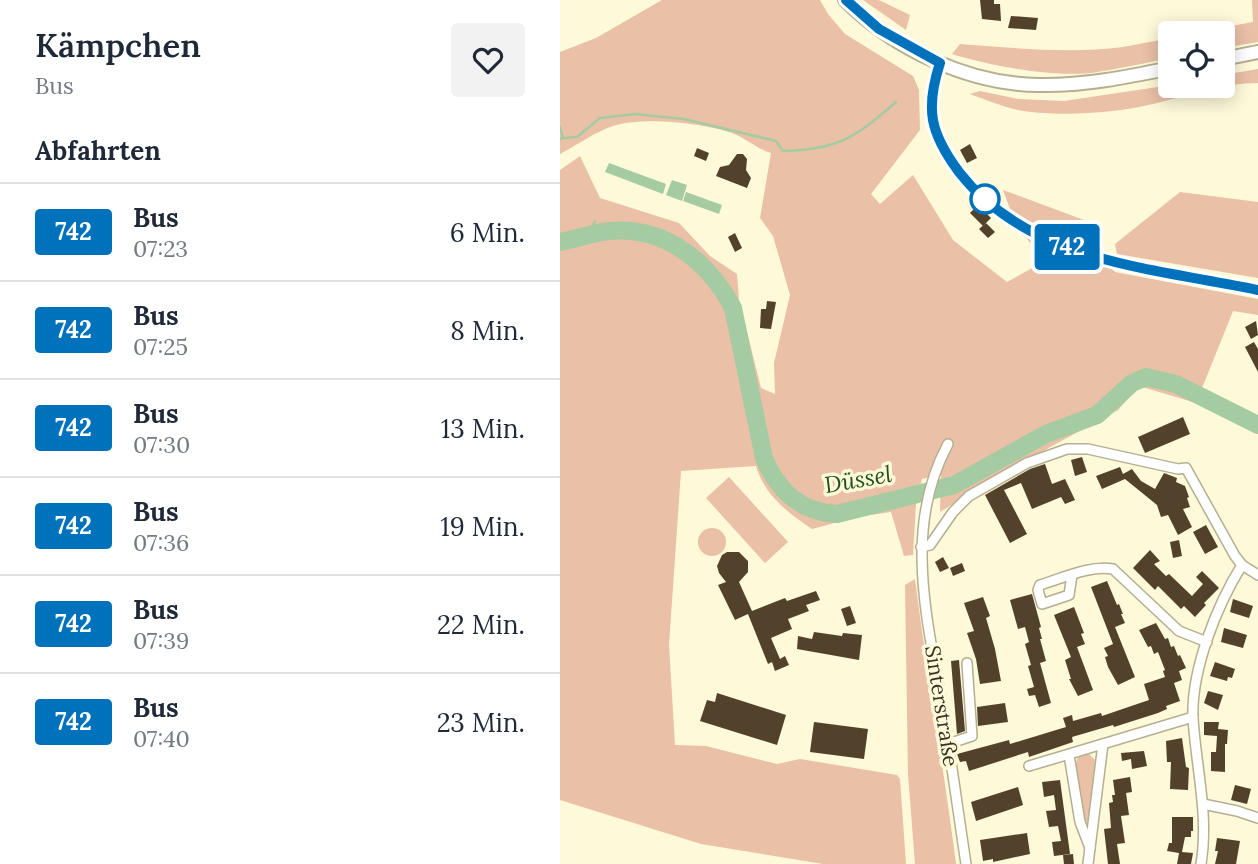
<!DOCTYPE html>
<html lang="de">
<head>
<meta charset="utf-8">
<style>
	:root { --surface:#fff; --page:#f2f2f3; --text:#1f2937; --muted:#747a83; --line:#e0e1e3 }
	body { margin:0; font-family:Lora,serif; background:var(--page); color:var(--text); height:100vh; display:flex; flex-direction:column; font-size:26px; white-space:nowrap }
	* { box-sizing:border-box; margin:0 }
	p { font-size:23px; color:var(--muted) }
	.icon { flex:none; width:38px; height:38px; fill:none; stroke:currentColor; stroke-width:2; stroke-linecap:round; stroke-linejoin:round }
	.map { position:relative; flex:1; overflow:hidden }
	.drawer { display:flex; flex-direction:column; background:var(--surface); width:560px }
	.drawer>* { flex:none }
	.badge { padding:0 14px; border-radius:5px; font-size:24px; line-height:46px }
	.tools { position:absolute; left:598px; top:21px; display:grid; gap:14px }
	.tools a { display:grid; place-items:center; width:77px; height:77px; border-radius:7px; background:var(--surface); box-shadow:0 4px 18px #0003; font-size:35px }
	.map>.badge { position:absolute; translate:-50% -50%; box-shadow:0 0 0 4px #fff }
	h2 { padding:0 35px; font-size:26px; line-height:63px }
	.round { display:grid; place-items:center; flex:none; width:74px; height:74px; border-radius:7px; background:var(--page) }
	.head { display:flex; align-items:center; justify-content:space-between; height:119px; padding:0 35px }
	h1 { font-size:33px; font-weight:600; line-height:52px }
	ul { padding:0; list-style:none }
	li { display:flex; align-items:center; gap:21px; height:98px; padding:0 35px; border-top:2px solid var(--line) }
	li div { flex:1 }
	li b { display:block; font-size:26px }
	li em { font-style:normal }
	li .badge { min-width:77px; font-weight:700; text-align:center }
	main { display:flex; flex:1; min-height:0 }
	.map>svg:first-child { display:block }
</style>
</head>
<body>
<main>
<section class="drawer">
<div class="head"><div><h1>Kämpchen</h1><p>Bus</p></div><a class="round"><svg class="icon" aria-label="heart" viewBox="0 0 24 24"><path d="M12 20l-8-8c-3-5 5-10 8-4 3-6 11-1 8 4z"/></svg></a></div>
<h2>Abfahrten</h2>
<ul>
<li><span class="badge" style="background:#0072bc;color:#fff">742</span><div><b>Bus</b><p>07:23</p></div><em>6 Min.</em></li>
<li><span class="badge" style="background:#0072bc;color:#fff">742</span><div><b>Bus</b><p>07:25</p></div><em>8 Min.</em></li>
<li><span class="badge" style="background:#0072bc;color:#fff">742</span><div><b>Bus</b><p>07:30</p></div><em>13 Min.</em></li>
<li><span class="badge" style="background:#0072bc;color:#fff">742</span><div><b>Bus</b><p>07:36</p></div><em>19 Min.</em></li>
<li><span class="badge" style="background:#0072bc;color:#fff">742</span><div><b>Bus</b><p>07:39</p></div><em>22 Min.</em></li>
<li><span class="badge" style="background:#0072bc;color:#fff">742</span><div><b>Bus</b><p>07:40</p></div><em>23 Min.</em></li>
</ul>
</section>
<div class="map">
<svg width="698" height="864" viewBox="0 0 698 864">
	<rect width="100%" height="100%" fill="#fef9d9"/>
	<g fill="#eac0a6">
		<path d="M102,0H260L268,14L285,34L353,76L359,90L360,130L311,194L320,204L353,175L393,240L447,282L485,261L463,234L469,221L450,209L443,190L532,223L530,249L555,272L698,299V315L673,311L636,403L579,386L558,410L437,476L380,512L381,474L362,479L356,504L353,555L344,556L331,512L297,517L252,529C227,512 205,496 196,466L121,471L109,645L115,745L146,746L217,764L240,759L337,775L340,779L346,864H263L141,844L0,800V170L20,156L40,198L119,223L150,256L177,274L179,300L201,388L215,394L214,363L230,295L213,236L200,218L211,153C195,148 186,138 172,133C145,123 81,116 53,126C35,132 17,145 0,154V52L36,38Z"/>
		<polygon points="303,0 319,0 350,15 346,30"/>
		<polygon points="692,0 698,0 698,42 663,48 663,33 633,33 693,22"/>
		<path d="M611,38V58C584,63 558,69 531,73C491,77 431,66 392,54L400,44C454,48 509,54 563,47C579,44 595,41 611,38Z"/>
		<path d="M698,69V83C664,83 627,96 593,104C555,113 510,116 471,112C450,110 429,101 410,94L420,91L458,99L504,101L611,85L663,86V75Z"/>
		<polygon points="620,192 698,202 698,278 557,254 555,244"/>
		<polygon points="169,477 228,542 205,563 146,498"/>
		<circle cx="152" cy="542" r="14"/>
		<path d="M355,579C367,674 384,769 396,864H355L348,774L345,585Z"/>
		<polygon points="522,754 529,754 535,760 530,819 527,822 524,820 516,763 518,756"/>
	</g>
	<g fill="#a5cba2">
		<polygon points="49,163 106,184 103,194 45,172"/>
		<polygon points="112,180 127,185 122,201 106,195"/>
		<polygon points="126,192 162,205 159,214 123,201"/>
	</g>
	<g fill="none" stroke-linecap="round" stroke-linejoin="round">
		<g stroke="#a5cba2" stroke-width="2.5">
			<polyline points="0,127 3,138 0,139"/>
			<path d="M3,138L17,137L40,118L75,114L124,119L216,141L223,151C278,150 296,137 336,102"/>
			<polyline points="27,237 35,221"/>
		</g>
		<path stroke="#a5cba2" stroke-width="18" d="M0,242C14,239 28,235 42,232C101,223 147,259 173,308L204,458C218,491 240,512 277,514L394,485L486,434L537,415L572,383L586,377L616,384L698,425"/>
	</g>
	<g fill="#52422b">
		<polygon points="420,0 434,0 434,4 440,4 441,21 422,19"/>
		<polygon points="451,16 478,18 476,30 448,28"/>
		<polygon points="410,144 417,158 407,163 400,150"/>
		<polygon points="137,148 149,153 146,161 134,156"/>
		<polygon points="177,154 183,154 187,159 186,170 191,178 187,188 156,176 160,167 169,165"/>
		<polygon points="418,205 431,218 423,226 410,213"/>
		<polygon points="426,223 435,232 428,238 419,229"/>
		<polygon points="175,233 182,248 175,252 168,237"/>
		<polygon points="207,301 216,302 211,329 200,328 201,309 206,309"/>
		<polygon points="696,321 698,335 691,339 685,327"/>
		<polygon points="694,342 698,349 698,372 685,347"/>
		<polygon points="623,417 630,434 585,453 578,437"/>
		<polygon points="522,457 527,472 515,476 511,460"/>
		<polygon points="485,464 492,484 505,479 515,500 505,504 501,497 472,509 461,483 444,490 467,534 450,543 425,495 470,469"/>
		<polygon points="560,467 563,474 572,469 581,481 595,489 604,473 617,478 616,482 625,486 629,497 627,498 630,507 623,509 632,527 618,535 608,515 601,517 597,505 565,479 542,489 536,476"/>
		<polygon points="646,525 658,547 645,554 633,532"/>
		<polygon points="619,540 622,556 613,558 610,542"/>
		<polygon points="590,550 600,561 594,564 606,576 609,574 632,596 643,584 636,577 642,571 659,588 644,603 646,605 635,617 624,606 621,609 598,586 595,590 573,568"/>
		<polygon points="167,552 179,552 188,561 188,572 179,582 192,611 225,598 227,601 256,591 260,600 246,605 249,611 228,619 232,629 211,638 220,659 225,656 229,665 215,671 212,662 208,664 188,614 175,620 158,585 166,582 159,573 157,566 162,555"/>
		<polygon points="383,557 389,568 380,572 375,562"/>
		<polygon points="402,563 405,571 393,576 390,568"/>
		<polygon points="547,581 557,605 559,604 563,614 561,614 565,623 555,627 575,677 558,685 548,667 545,657 548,656 544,648 553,644 531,587"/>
		<polygon points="472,594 481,627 479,628 482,639 480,639 486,661 480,663 491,703 479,707 475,695 469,696 467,689 474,687 468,666 471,665 465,644 469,642 465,627 458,629 450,600"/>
		<polygon points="423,597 430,616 426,618 435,649 441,681 420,684 416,659 407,633 414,631 404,603"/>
		<polygon points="673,599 693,606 689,618 670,612"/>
		<polygon points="290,606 296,623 287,626 281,609"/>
		<polygon points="514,607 524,633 521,634 525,644 517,647 533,690 518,696 509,679 511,679 505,660 511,657 494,615"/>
		<polygon points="596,623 605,639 608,638 611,647 614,646 618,656 620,655 626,668 619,671 622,680 614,683 620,701 606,706 607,709 598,713 554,727 553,725 512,737 513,742 469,757 468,752 409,771 406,761 400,762 397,754 449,740 450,744 506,727 503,718 512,715 513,721 541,713 542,716 589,700 584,684 605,677 603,671 605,670 598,652 594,654 591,646 588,647 579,630"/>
		<polygon points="664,628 687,635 683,648 661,642"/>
		<polygon points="254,632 282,636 283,633 302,635 299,660 237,649 238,636 252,639"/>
		<polygon points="399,660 405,731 397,734 391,661"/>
		<polygon points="655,662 675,669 672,678 668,677 667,681 650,676"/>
		<polygon points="648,691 663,695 658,710 644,703"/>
		<polygon points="157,693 226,715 217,745 140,721 147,700 155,702"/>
		<polygon points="445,703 448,722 418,726 417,707"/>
		<polygon points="254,722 308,729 304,759 250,752"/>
		<polygon points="644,722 659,722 658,729 668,730 667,744 665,744 665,772 651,771 651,752 656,752 657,736 644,735"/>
		<polygon points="622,738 626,767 629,768 628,790 610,789 611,762 607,762 606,741"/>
		<polygon points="584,751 587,766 572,769 571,759 562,761 561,753"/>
		<polygon points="570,777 572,792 566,793 569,815 561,816 565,843 557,844 560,864 548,864 544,829 551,828 549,803 553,802 552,795 555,795 553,780"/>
		<polygon points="500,780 510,854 494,856 492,842 501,841 498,826 489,827 486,811 496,810 494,795 484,797 482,782"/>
		<polygon points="675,785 691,789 687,804 671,800"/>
		<polygon points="458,787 463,805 416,821 411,802"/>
		<polygon points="612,817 633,817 633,831 631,831 631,837 625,837 622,852 633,853 631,864 617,864 619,853 607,851 609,843 612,843"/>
		<polygon points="467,833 470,854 433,862 433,859 423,861 420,840"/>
		<polygon points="657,838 680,841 676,864 655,864 658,851 655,851"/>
		<polygon points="513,854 514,864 504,864 503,855"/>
	</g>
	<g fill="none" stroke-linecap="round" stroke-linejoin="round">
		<g stroke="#b5af91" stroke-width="12">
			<g id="street">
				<path d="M380,63C365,109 370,134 399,172C471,263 593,268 698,289"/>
				<path d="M388,444C343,527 367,618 382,705C391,758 398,811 406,864"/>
				<polyline points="361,547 370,545 393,512 409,496 467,463 507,449 528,449 618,469 626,468 675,556 682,565 698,575"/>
				<path d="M512,575L509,595L482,604L478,590L480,585C503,578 530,565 553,569L619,631L647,642"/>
				<polyline points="388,744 412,736 407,663"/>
				<polyline points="509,755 520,822 530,848"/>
				<polyline points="469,766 633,717"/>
				<polyline points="643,804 677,811 698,818"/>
				<polyline points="528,864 543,744"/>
				<path d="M641,864C649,815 636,767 633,718C631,670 657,605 682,565"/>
			</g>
		</g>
		<g stroke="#b5af91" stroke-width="16">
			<g id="secondary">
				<path d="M285,0C334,49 408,84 478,85C523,86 567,77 611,68"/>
				<polyline points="663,59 698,52"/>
			</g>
		</g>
		<use href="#street" stroke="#fff" stroke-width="9"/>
		<use href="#secondary" stroke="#fff" stroke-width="12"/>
	</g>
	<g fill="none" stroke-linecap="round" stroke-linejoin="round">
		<g stroke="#fff" stroke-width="16">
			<path id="line" d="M286,0L319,29L380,63C365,109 370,133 399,172C470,263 594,268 698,290"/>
		</g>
		<use href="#line" stroke="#0072bc" stroke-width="10"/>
	</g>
	<circle fill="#fff" stroke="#0072bc" stroke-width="3.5" cx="425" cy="199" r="14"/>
	<g text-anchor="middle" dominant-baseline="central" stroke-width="7" stroke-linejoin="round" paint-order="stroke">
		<g font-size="21" fill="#363427" stroke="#fef9d9">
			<text transform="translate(382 706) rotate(81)">Sinterstraße</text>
		</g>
		<g font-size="23" font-style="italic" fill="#1d511d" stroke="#fef9d9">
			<text transform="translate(298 479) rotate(-10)">Düssel</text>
		</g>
	</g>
</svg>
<div class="tools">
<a><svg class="icon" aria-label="locate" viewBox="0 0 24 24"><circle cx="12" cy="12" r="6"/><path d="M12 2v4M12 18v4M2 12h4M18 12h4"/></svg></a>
</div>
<b class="badge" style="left:507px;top:247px;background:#0072bc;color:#fff">742</b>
</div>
</main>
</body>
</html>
